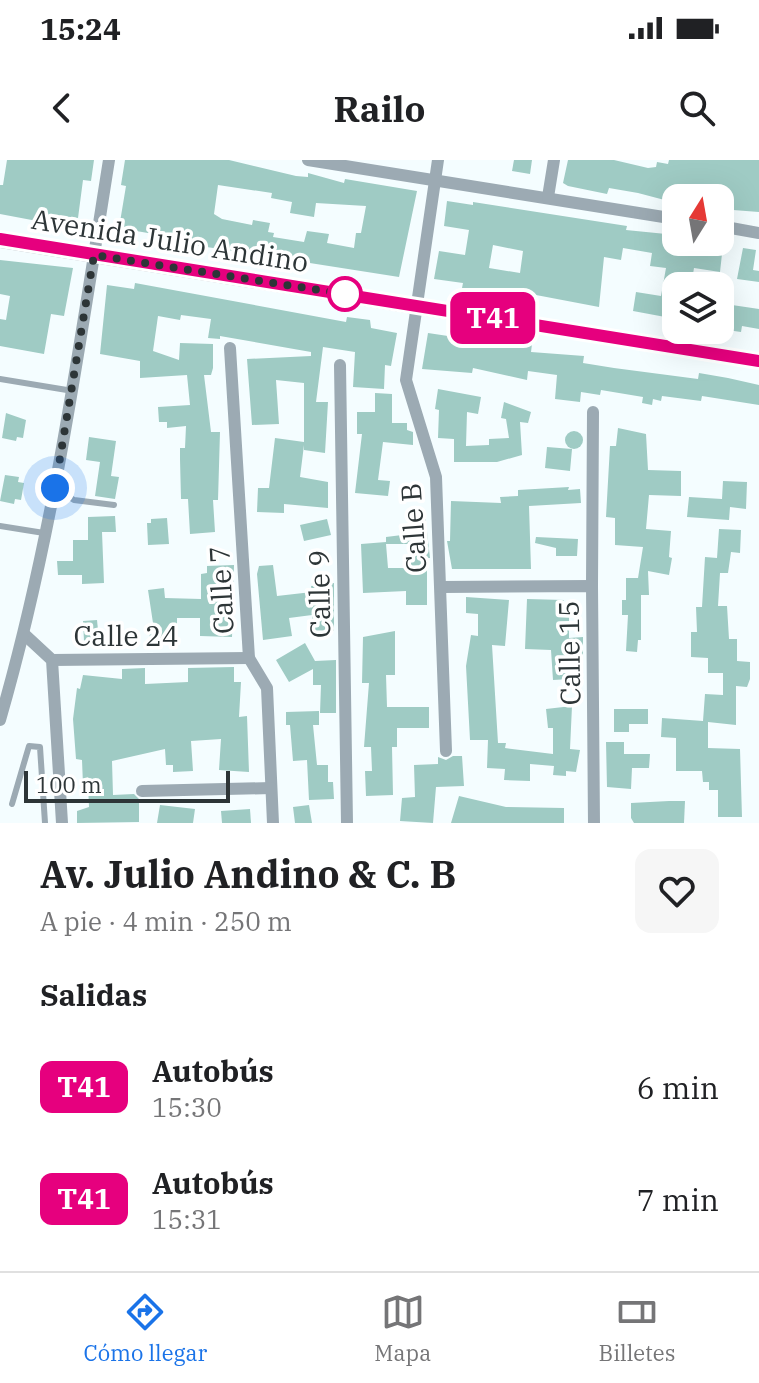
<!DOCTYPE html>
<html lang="es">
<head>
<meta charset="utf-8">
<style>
	:root { --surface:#fff; --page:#f6f6f6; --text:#202124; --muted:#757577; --line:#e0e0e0; --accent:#1a73e8 }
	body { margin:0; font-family:"IBM Plex Serif",serif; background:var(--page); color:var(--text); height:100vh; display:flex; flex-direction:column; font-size:30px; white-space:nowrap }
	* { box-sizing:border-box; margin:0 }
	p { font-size:26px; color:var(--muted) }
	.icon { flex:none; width:44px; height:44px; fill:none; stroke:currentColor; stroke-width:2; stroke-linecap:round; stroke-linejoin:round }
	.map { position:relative; height:663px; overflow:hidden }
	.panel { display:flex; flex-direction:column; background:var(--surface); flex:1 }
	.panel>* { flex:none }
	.badge { padding:0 16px; border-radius:12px; font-size:28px; line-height:52px }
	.needle { width:52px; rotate:11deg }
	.controls { position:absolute; left:662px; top:24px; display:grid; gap:16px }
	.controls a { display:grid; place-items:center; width:72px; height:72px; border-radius:16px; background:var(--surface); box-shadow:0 8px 32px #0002; font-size:40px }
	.scale { position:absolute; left:24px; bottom:20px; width:206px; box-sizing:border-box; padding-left:8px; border:4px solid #2d3537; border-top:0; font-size:22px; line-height:28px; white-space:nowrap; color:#2d3537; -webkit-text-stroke:6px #fff; paint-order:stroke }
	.you { position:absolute; width:40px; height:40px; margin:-20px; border:6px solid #fff; border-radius:50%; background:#1a73e8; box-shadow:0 0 0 12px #1a73e833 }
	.map>.badge { position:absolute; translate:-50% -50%; box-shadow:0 0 0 4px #fff }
	h2 { padding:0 40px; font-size:30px; line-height:72px }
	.round { display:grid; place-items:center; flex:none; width:84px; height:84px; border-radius:16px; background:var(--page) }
	.overview { display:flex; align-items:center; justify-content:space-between; height:136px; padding:0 40px }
	h1 { font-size:38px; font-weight:800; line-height:60px }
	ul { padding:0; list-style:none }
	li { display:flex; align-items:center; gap:24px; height:112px; padding:0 40px }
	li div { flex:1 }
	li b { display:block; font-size:30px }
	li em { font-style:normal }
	li .badge { min-width:88px; font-weight:700; text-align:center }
	.status { display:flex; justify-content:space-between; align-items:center; height:56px; padding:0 40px; background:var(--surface); direction:ltr }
	.status svg { height:22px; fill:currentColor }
	header { display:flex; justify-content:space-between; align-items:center; height:104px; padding:0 40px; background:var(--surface); font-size:36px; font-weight:800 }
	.dock { display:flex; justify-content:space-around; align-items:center; height:112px; border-top:2px solid var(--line); background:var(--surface); font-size:22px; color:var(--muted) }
	.dock a { display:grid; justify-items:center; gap:4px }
	.dock .on { color:var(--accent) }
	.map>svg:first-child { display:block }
</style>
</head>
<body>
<div class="status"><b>15:24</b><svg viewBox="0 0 49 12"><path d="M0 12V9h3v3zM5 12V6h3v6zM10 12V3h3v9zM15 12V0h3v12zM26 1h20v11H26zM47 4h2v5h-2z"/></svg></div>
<header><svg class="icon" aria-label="back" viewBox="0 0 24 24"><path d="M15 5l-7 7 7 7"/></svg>Railo<svg class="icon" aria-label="search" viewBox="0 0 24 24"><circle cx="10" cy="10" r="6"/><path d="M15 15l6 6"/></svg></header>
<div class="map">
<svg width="759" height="663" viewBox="0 0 759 663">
	<rect width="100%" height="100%" fill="#f4fdff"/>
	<g fill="#9fcbc4" fill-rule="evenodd">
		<polygon points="7,0 94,0 91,21 83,20 78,58 55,55 53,64 0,54 0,25 3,25"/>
		<path d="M125,0H229L296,16L308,17V13L344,23L345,19L417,31L399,117L194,85V81L119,68L126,26L121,25ZM218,25L272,33L271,38L292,42L290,53L314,57L316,43L366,46L361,73H356L354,88L327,83L329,74L307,71L304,82L273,77L274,73L268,72L270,63L253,60L252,65L222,59L214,54Z"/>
		<polygon points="514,0 532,0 530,14 512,11"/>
		<polygon points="568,0 614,0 648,8 656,7 657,2 668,4 669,0 759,0 759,52 720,49 720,38 676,38 676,43 638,33 609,28 607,34 568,26 563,23"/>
		<path d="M447,41L473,45V42L627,66L626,70L676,75V82L723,85L720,112L694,108L691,126H676V159L633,151L636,132L661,136L666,108L650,106L652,93L623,88L621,100L604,97L599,147L536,135L535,140L514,136L513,139L462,128L463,123L434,119L439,91L465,95L469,70L444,66ZM493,85L523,91L520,113L489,108Z"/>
		<polygon points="743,88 756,90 753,110 759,111 759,122 737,119"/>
		<polygon points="0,100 73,108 64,156 51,154 44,194 0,186 0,159 6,160 10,136 0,134"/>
		<polygon points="135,123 346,162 347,157 370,160 371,168 397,173 391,206 385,205 384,229 353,227 355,192 323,187 316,242 328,242 325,293 304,290 304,285 300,317 328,322 328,348 284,344 284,353 257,352 258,328 269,328 275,278 304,282 304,223 276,220 279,264 252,265 247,199 311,196 311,192 220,176 220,179 208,178 211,159 181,155 180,160 158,156 153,191 179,200 180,183 213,184 213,208 211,215 204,215 211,272 220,272 218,340 213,340 215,372 190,374 188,339 181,339 180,299 180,288 185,288 186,266 167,268 167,262 159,262 158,247 190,245 187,215 140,218 140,201 100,194 107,125 134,129"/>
		<polygon points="732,145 759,149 759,169 742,166 741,172 720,169 721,147 731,149"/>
		<polygon points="428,173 508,185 509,180 532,184 531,192 584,196 583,203 614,208 698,219 699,213 728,218 759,225 759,245 702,236 701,241 662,236 661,241 653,239 652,245 642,243 643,237 601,230 600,235 581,232 580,242 555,239 557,215 528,211 527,220 473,208 472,213 422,209"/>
		<polygon points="438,229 481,237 478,254 467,252 466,286 489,285 489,279 509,278 506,259 501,258 504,242 531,252 528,263 520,262 522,295 497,302 454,302 454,279 438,278 439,250 435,249"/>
		<polygon points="375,233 392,234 392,263 407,263 407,270 413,272 413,285 383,282 378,320 390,321 388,336 355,333 362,274 357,274 357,252 375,252"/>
		<polygon points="6,253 26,260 23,278 17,277 16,281 2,278"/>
		<polygon points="618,268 646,274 648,310 681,311 681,336 649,335 646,369 671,371 669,397 672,398 669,415 648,411 649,435 641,435 641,480 638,480 637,492 626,491 628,455 622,455 622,440 626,440 626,418 638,418 643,387 615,385 615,358 606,357 610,286 616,286"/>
		<circle cx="574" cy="280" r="9"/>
		<polygon points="89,277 116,281 111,316 119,317 115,339 95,336 100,302 86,300"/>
		<polygon points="547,287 572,289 570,311 545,308"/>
		<polygon points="5,315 19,317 18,322 24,323 21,340 15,339 14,344 0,341"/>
		<polygon points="723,321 747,322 746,349 730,347 729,360 687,357 689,337 722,339"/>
		<polygon points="569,327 568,330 580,329 581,343 529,346 531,409 452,409 447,381 450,381 451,341 501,343 500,337 518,336 518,330"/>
		<path d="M425,354L430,398H427V445H406V431L363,433L361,384L386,382V377L410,374L408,357ZM386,384H410V408H388Z"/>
		<polygon points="115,356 116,372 102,372 104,423 82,424 82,415 58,415 57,401 73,401 73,380 88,380 88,357"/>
		<polygon points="167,358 169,384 148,385 147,363 151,363 151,359"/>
		<polygon points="327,359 331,375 304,381 300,365"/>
		<polygon points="719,369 741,370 740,393 731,392 728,413 720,413 718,446 727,446 729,479 737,479 737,501 750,502 750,519 747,527 736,526 736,565 708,562 708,588 740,589 742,657 718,657 718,630 709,630 709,622 703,622 702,611 676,611 676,578 661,577 662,558 703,561 705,534 723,535 723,513 708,513 708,498 691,497 691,472 697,472 696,447 702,447 705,397 717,398"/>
		<polygon points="536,377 578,379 577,396 556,396 556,388 535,383"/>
		<polygon points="234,405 232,477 200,476 200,458 177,458 177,475 150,481 149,463 153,463 148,430 164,428 165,438 201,439 201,414 207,413 207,406"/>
		<polygon points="273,405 277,436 312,432 311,426 334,423 334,471 314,474 312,455 289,458 292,476 263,480 257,414 259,406"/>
		<polygon points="466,437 509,440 505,486 492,485 498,583 506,583 505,588 553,594 553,568 548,568 546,549 572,546 570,589 580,590 576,612 566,611 566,616 553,615 554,606 530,604 530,621 504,620 505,609 487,608 488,580 470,580 466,506 471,475 478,476 478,454 466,453"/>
		<polygon points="527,439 564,440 564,446 569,446 569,478 583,477 583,510 570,511 570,519 553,520 551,490 525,489"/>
		<polygon points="97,460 99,480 84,481 83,461"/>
		<polygon points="395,471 395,515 386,515 387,547 429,547 429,568 397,568 397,587 392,587 393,635 366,636 365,611 372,611 371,587 364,587 369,523 362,523 363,477"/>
		<polygon points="305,483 315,501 336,500 336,553 320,553 321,525 313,525 313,509 289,522 276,500"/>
		<polygon points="234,507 234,522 241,522 239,557 247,556 249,612 219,610 221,579 191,581 193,611 173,612 173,605 166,605 165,589 112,601 113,635 134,634 139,639 139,662 77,663 77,651 89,647 88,624 83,625 82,600 76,599 73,559 77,528 80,529 83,515 122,519 122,509 145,508 145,524 188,522 188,508"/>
		<polygon points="614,549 648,549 648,564 629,564 629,572 614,572"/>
		<polygon points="319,551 319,565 313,565 317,605 328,605 328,622 333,622 334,639 309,640 307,600 293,601 290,565 286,565 286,552"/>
		<polygon points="606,582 624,582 624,594 650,594 649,608 632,608 631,629 607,627"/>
		<polygon points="453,596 462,596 464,626 436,627 433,663 400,661 402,638 415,637 414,605 438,604 438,597 446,600"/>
		<polygon points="459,636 506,647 564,648 564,663 451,663"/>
		<polygon points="669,641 685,641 684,663 634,663 631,658 631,643"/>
		<polygon points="160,645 195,649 193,663 157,663"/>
		<polygon points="309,645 312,663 295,663 293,647"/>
		<polygon points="250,649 251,663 222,663 221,651"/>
	</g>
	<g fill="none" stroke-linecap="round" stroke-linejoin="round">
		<g stroke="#9caab3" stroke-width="6">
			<polyline points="0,219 73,231"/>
			<polyline points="55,328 74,340 114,345"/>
			<polyline points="0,366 44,373"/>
			<polyline points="12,644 29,586 40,587 45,663"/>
		</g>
		<g stroke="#9caab3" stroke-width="12">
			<polyline points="308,0 676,59"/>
			<polyline points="438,0 406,220 436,317 446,591"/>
			<polyline points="548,37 554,0"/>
			<polyline points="720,66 759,73"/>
			<polyline points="230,188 249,498 267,528 273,663"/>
			<polyline points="340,205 347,663"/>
			<polyline points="592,426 593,252"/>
			<polyline points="442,427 592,426 594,663"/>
			<polyline points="25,475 52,500 62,663"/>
			<polyline points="52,500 249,498"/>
			<path d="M0,560C53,377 79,188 109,0"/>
			<polyline points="142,631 271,628"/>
		</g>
		<polyline stroke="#9caab3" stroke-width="16" points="0,80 759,201"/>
	</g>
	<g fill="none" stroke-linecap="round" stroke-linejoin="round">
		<g stroke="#fff" stroke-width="18">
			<polyline id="line" points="0,79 759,201"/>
		</g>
		<use href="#line" stroke="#e6007e" stroke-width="12"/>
		<polyline stroke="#2d3537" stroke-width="8" stroke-dasharray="0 14.4" points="55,328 94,95 357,136 345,134"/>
	</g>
	<circle fill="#fff" stroke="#e6007e" stroke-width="4" cx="345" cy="134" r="16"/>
	<g text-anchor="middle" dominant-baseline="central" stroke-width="7" stroke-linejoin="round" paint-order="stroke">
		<g font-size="28" fill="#2d3537" stroke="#fff">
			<text transform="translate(170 80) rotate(9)">Avenida Julio Andino</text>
			<text transform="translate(413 368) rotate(-94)">Calle B</text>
			<text transform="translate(221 430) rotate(-93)">Calle 7</text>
			<text transform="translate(319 434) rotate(-91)">Calle 9</text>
			<text x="126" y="475">Calle 24</text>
			<text transform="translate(569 493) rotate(-91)">Calle 15</text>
		</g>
	</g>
</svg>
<div class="controls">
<a><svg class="needle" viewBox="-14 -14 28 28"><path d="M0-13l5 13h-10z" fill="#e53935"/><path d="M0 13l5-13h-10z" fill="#757577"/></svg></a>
<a><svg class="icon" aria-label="layers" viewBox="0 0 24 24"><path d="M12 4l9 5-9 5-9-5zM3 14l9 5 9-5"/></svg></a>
</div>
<div class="scale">100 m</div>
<div class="you" style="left:55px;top:328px"></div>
<b class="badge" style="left:493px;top:158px;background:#e6007e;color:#fff">T41</b>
</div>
<section class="panel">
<div class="overview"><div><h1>Av. Julio Andino &amp; C. B</h1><p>A pie · 4 min · 250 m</p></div><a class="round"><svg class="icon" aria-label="heart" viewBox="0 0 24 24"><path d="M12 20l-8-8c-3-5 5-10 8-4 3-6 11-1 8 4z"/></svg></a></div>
<h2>Salidas</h2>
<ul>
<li><span class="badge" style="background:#e6007e;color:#fff">T41</span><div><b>Autobús</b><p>15:30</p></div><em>6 min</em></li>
<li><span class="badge" style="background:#e6007e;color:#fff">T41</span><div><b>Autobús</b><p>15:31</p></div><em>7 min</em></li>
</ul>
</section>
<nav class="dock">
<a class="on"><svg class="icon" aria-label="directions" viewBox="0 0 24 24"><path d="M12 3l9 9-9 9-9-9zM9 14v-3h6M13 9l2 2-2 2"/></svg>Cómo llegar</a>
<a><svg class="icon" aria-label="map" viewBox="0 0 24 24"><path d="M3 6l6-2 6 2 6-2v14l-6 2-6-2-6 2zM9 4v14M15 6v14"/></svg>Mapa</a>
<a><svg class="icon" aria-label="tickets" viewBox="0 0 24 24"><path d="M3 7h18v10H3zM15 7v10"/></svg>Billetes</a>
</nav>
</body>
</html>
